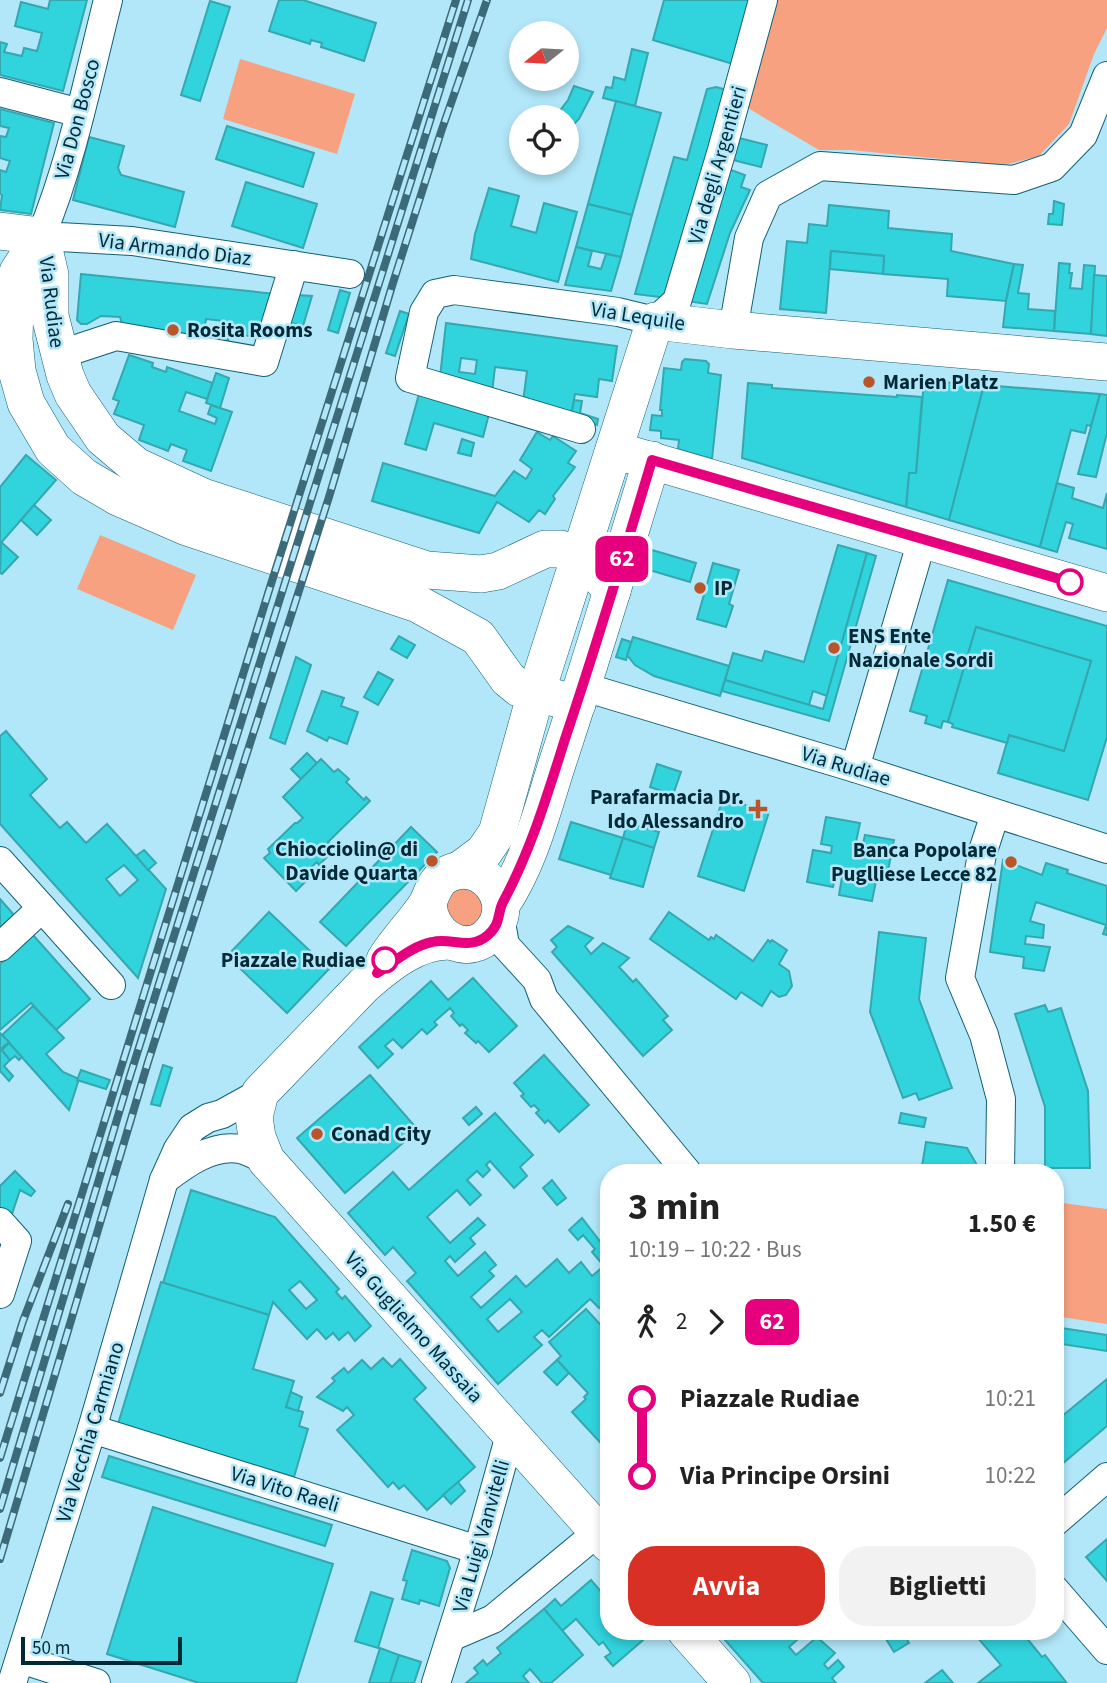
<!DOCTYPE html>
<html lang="it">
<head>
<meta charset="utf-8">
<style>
	:root { --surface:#fff; --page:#f2f2f2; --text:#222; --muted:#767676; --accent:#d93025 }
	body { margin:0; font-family:"Source Sans 3",sans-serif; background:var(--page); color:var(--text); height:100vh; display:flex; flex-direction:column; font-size:26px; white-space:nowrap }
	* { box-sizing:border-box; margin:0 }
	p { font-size:23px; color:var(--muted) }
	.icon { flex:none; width:38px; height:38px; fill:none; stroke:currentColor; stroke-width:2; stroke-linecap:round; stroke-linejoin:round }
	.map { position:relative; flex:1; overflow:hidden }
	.side { position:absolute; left:600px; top:1164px; width:464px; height:476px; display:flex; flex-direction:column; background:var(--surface); border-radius:28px; box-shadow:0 4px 10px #0003 }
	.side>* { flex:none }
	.badge { padding:0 14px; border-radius:10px; font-size:24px; line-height:46px }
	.needle { width:46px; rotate:252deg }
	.controls { position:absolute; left:509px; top:21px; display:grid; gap:14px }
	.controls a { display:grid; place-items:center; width:70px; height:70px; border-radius:50%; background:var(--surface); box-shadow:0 4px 10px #0003; font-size:35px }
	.scale { position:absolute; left:21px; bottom:18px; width:161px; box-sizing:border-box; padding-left:7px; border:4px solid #002935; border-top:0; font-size:19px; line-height:24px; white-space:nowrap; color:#002935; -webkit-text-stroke:5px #b2e7f9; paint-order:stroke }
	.map>.badge { position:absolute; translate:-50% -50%; box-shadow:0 0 0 4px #fff }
	.legs { display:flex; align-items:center; gap:10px; height:77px; padding:0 28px; font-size:23px }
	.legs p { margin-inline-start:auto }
	.head { display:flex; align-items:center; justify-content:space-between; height:119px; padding:0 28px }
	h1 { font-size:38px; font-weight:700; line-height:52px }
	.primary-button { display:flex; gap:14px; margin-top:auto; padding:14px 28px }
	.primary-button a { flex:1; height:80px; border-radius:28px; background:var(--accent); color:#fff; font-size:28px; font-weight:700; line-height:80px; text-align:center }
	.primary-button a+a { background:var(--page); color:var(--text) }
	ul { padding:0 28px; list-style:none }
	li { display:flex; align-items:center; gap:24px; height:77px; font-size:26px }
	li i { display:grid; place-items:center; width:10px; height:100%; margin:0 9px; background:currentColor }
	li i::after { content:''; width:18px; height:18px; margin:-9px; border:5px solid; border-radius:50%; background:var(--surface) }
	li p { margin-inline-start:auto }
	li:first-child i { background:linear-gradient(#0000 50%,currentColor 0) }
	li:last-child i { background:linear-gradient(currentColor 50%,#0000 0) }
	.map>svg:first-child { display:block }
</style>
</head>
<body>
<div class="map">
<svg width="1107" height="1683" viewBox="0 0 1107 1683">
	<rect width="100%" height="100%" fill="#b2e7f9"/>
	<g fill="#f8a180">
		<polygon points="772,0 1107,0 1107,28 1094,54 1069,124 1039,156 1004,165 850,150 819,150 741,104"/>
		<polygon points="240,59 355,94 337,154 223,119"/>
		<polygon points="100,535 196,575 173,630 77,589"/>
		<polygon points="465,885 485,899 480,923 464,929 449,922 445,898 449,891"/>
		<polygon points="1055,1202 1107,1209 1107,1324 1055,1316"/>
	</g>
	<g fill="#31d3dd" stroke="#35a7af" stroke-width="2" fill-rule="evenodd">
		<polygon points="50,0 87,0 63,91 0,75 0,42 7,44 4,52 22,56 24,48 37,51 42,33 15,26 21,2 48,9"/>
		<polygon points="279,0 303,0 376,23 364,61 321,47 322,43 311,40 310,44 269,31"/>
		<polygon points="664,0 752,0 733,64 653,40"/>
		<polygon points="210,1 230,7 200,101 181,95"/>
		<polygon points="632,49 648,53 635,106 603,98 606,87 612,88 614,77 625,80"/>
		<polygon points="574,86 593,92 579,119 567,131 567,117 555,117 568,100"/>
		<polygon points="716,87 727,90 667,298 635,294 674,157 687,160 707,89"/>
		<polygon points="616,101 661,113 632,215 588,204"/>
		<polygon points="0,109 54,123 31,214 0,210 2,195 0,194 0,170 6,172 10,161 0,158 0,136 6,137 9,128 0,126"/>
		<polygon points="227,126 314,153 303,187 216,159"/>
		<polygon points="89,137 124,146 118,168 121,175 184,192 175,227 73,200"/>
		<polygon points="735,137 767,145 761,167 729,159"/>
		<polygon points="728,169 745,175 741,187 750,190 730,233 707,304 686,301"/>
		<polygon points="246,182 317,204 303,248 232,226"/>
		<polygon points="489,188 519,196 511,226 536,233 544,203 577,212 558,282 471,259 475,234"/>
		<polygon points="1054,201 1064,204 1062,225 1048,224 1049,214 1053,214"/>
		<polygon points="588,204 632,215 621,257 576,247"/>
		<polygon points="829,205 889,211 888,228 952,234 951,251 1014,264 1006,301 947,296 948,279 883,274 884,256 831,251 826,313 780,309 787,241 807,243 809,224 827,226"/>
		<polygon points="576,247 592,251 588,266 601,269 606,254 621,257 611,291 565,285"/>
		<polygon points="831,251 884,256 883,274 830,269"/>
		<polygon points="1059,263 1070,264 1069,273 1072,273 1070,288 1082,289 1084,265 1095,266 1091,334 1054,331"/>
		<polygon points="1014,264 1023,265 1018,293 1029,294 1028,309 1055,311 1054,331 1003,327 1006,301"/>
		<polygon points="81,274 277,294 262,337 229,334 228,341 220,341 224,321 206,319 203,338 122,324 120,317 101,316 87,324 81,324 77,320"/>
		<polygon points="1094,275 1107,276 1107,336 1091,334"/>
		<polygon points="340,290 350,293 338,333 328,330"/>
		<polygon points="297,295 312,296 303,326 288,322"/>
		<polygon points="400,311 409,314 395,356 386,353"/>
		<path d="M446,323L617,346L612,381L599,379L597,397L575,394L571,417L523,402L527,371L495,367L492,393L440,377ZM461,358L477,360L475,374L459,372Z"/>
		<polygon points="129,355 153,363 152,367 166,372 167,367 213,383 207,399 186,392 179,411 215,424 217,418 208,414 211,405 232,412 211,471 183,461 187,450 171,444 168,451 139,440 144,425 114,414 119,401 113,399"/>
		<polygon points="685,359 706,361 709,364 708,373 721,375 712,459 678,449 679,440 661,438 661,431 650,430 652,415 662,416 662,410 660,410 664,368 681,370 682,362"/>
		<polygon points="216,373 229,378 220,408 206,403"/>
		<polygon points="924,381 984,385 949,520 906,507 909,473 916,473"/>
		<polygon points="748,383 772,385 772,388 897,397 897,395 922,397 916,473 909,473 906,507 742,458"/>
		<polygon points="984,385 1100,394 1091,426 1087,425 1085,433 1071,430 1040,547 949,520"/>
		<polygon points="419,394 489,414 483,437 434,423 426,450 405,444"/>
		<polygon points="1100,394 1107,395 1107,433 1096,477 1078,474"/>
		<polygon points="574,400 582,401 580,413 598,419 597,425 571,417"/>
		<polygon points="537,432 550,440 553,436 576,451 568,463 575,467 553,496 555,499 545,514 539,510 529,522 497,502 479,533 372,501 383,463 495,496 514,471 526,479 532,469 520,460"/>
		<polygon points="462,439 474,443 471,456 458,453"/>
		<polygon points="26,455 56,480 0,544 0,487"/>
		<polygon points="1057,483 1074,488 1072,498 1103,508 1107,493 1107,549 1069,538 1073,524 1066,522 1057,552 1040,547"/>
		<polygon points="34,505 51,520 37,535 21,520"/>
		<polygon points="1,542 18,557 2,574 0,573"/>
		<polygon points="838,545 867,553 827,696 813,691 809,705 725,680 733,653 762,661 765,651 804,662"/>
		<polygon points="652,550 696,563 690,582 646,569"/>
		<polygon points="867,553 876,556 829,721 722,691 725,680 823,709"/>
		<polygon points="713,563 739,570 729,604 733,606 726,627 697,619"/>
		<polygon points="948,580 1107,626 1107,737 1088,800 998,773 1009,735 1064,751 1091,661 976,627 948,722 943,721 941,728 925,723 927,716 910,711"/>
		<polygon points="976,627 1091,661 1064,751 1009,735 1007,743 952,727 953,724 948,722"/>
		<polygon points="399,636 415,645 407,658 391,649"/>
		<polygon points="633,637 729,666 720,696 654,676 635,665 627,655"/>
		<polygon points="622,639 631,642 626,660 616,657"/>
		<polygon points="296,657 311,665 285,744 270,738"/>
		<polygon points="378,672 393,680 378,705 364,697"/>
		<polygon points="322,691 344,698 341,706 358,712 347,744 329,737 327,741 307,731"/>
		<path d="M6,731L47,779L30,795L60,828L67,822L86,843L107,824L166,889L138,978L0,824V736ZM124,865L138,880L120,896L106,879Z"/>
		<polygon points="307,753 317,763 301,779 291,769"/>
		<polygon points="321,759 334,772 338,769 349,779 346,782 364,800 366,797 370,801 328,842 335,849 319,865 317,862 307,871 312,875 296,891 264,858 270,853 268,849 295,823 297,823 303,818 283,797"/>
		<polygon points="657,764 681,772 673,795 650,787"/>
		<polygon points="723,798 769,812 744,891 698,876"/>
		<polygon points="826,817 860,823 856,842 863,844 865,835 894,840 888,871 868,867 867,874 877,876 872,901 839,895 842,877 835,876 833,887 807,882 813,850 831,853 832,846 821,844"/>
		<polygon points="571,822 623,838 611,875 559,859"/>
		<polygon points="627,823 659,832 654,848 623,838"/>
		<polygon points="411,827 437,852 346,946 320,922"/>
		<polygon points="623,838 654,848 643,887 610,878"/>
		<polygon points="144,850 156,863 148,870 136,856"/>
		<polygon points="1003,860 1042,875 1046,863 1068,870 1067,873 1107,886 1107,935 1103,934 1106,925 1036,902 1030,921 1044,925 1043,938 1026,936 1025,944 1050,947 1044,971 1023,968 1024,957 990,952"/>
		<polygon points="0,899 14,915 0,928"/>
		<polygon points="269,912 329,969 287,1013 227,956"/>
		<polygon points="669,912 709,940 711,937 714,939 716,935 753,961 768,940 770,942 772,940 787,950 779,964 789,971 792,986 786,995 779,997 771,991 762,1006 741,992 736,999 650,939"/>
		<polygon points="568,926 593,938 585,946 591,954 603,943 629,958 619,967 633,982 636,979 668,1016 663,1020 672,1030 643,1056 552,952 557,947 551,940"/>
		<polygon points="879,932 926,938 919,999 952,1088 919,1100 916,1093 903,1098 870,1012"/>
		<polygon points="33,935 90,999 56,1030 31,1003 0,1030 0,964"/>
		<polygon points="473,978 517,1026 489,1052 478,1041 476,1043 465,1033 468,1030 462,1024 460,1026 451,1016 454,1013 450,1008 434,1022 437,1025 427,1034 422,1029 402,1048 393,1039 385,1046 393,1054 378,1068 359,1047 431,981 448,1000"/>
		<polygon points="1045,1005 1048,1012 1061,1008 1088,1091 1090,1168 1045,1168 1045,1107 1015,1014"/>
		<polygon points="33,1006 64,1038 46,1054 63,1072 79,1079 69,1110 2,1035"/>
		<polygon points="0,1033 9,1042 1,1049 10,1060 4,1066 13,1076 9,1081 0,1071"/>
		<polygon points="9,1043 22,1057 19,1060 15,1056 10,1060 2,1050"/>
		<polygon points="544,1055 589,1105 559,1132 548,1120 545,1123 536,1113 539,1110 534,1105 531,1107 521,1096 524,1094 514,1083"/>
		<polygon points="163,1065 172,1068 160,1106 151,1104"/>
		<polygon points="81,1070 110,1080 106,1089 77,1080"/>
		<polygon points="370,1075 418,1130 345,1193 297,1138"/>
		<polygon points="476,1107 482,1114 469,1125 463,1118"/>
		<path d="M495,1113L533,1155L520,1167L527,1176L514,1188L490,1161L486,1165L490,1170L483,1177L477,1171L467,1180L481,1195L470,1205L457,1190L427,1217L450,1243L478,1218L485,1225L470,1238L475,1244L455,1262L450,1256L445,1261L458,1276L485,1252L496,1265L489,1271L494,1276L471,1297L481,1308L516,1276L526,1287L557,1259L569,1273L581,1262L592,1276L604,1266L592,1252L595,1249L583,1235L578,1240L569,1230L582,1218L609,1253V1300L599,1308L590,1299L549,1337L542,1330L534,1337L542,1345L498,1384L407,1281L416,1273L393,1247L385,1255L348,1213L393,1172L409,1190ZM510,1299L522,1312L498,1332L487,1319Z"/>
		<polygon points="901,1113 926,1118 924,1127 899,1123"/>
		<polygon points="926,1142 967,1148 977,1165 970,1172 921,1172"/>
		<polygon points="15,1171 35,1191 31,1196 20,1190 10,1220 0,1209 0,1186"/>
		<polygon points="552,1180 566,1198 557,1205 543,1188"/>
		<path d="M191,1190L275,1217L339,1289L336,1292L342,1299L345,1296L371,1326L355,1341L348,1332L339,1340L333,1333L326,1339L317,1329L307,1339L273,1302L269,1315L163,1283ZM300,1281L317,1300L306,1309L289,1290Z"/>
		<polygon points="161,1282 269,1315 253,1369 294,1381 286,1407 303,1412 299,1426 308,1429 294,1477 118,1424"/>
		<polygon points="586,1309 609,1334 609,1353 601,1361 607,1367 609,1366 609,1452 572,1412 586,1399 584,1397 588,1393 557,1360 561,1356 549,1342"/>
		<polygon points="1055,1327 1107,1335 1107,1351 1055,1343"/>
		<polygon points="383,1358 392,1367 400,1359 426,1388 414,1399 475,1467 427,1510 404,1485 399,1489 393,1482 388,1487 337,1430 354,1415 347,1407 343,1411 317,1397 335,1381 332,1378 344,1368 348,1373 362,1360 371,1369"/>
		<polygon points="557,1360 569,1373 557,1385 544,1372"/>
		<polygon points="1107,1379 1107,1426 1055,1470 1055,1422"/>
		<polygon points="291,1392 302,1397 298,1411 286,1407"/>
		<polygon points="109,1456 332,1525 325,1546 102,1477"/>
		<polygon points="458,1482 465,1491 451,1504 443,1495"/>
		<polygon points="153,1507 333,1564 296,1683 199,1683 107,1654"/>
		<polygon points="1107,1539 1107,1581 1086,1557"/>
		<polygon points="412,1550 447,1561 450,1568 439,1606 420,1600 419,1604 402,1599 407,1581 403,1580"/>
		<polygon points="591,1580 609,1601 609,1631 636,1631 643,1640 613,1666 605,1657 611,1653 603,1642 599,1645 576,1619 562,1631 544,1609 555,1599 561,1606"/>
		<polygon points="371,1592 393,1599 378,1648 355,1641"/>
		<polygon points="544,1609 583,1655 551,1683 542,1683 530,1669 523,1676 529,1683 466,1683 478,1673 474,1668 483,1660 487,1665 501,1653 497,1648"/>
		<polygon points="717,1631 807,1631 789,1647 796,1655 817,1637 835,1653 824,1664 828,1669 838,1660 844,1667 832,1678 836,1683 763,1683"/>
		<polygon points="881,1631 902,1631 909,1643 894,1652"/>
		<polygon points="972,1631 1021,1631 1042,1657 1045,1655 1066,1682 978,1683 1001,1665"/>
		<polygon points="380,1648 399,1655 390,1683 369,1683"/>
		<polygon points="399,1655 421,1662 414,1683 390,1683"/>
		<polygon points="942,1670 953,1683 925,1683"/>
	</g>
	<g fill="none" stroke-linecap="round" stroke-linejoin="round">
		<g stroke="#0f6176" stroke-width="30">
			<g id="minor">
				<path d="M108,0C88,79 72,161 41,236L132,241L350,274"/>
				<polyline points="0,92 80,113"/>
				<polyline points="733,330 749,238 768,195 820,166 1014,180 1052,167 1083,135 1107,76"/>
				<polyline points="58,355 116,336 264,362 294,265"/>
				<polyline points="581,429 410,378 424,312 435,294 454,290 618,312 655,321 677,301 722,150 763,0"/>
				<polyline points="584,687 855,768 1107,849"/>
				<polyline points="855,768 922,540"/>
				<polyline points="995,814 982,854 960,978 984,1035 1001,1099 1000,1172"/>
				<polyline points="0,861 111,985"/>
				<polyline points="500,917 505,945 537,980 544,999 687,1172"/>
				<polyline points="0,947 42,908"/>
				<path d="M164,1180C185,1164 212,1144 240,1149C248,1151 258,1156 266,1160"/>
				<polyline points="0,1222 17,1241 0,1294"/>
				<polyline points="92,1429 478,1550"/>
				<polyline points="1055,1522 1107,1477"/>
				<polyline points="1055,1590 1107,1650"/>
				<polyline points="451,1637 493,1619 598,1532"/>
				<polyline points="20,1659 96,1683"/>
				<polyline points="12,1683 92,1429 164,1180 178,1149 192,1128 208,1118 222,1114 260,1093"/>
				<polyline points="436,1683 478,1550 510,1435"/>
			</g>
		</g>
		<g stroke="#0f6176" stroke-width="38">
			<g id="major">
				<polyline points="0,231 41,236"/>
				<polyline points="41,236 18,272 16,278 14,339 17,371 26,403 53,449 84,477 118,497 187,527 418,604 478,637 508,679 519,688 577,704"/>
				<polyline points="41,236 50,275 50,316 65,375 73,394 103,438 136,466 203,497 427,570 481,574 498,571 545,549 561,549 578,557 596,572 612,591"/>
				<polyline points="614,450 1107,593"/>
				<polyline points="460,870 484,852 497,833 536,693 655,321 733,330 1107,362"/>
				<path d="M501,905C530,862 542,810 558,761C591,662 621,561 652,460"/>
				<path d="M451,941C417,940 388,964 364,985L260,1093L254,1117L257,1137L266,1160L609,1544"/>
				<path d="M385,960C397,940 414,924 427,904C433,892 435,880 448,874C479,859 512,894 497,924C477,962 429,943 428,902"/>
				<polyline points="686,1631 732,1683"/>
			</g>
		</g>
		<use href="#minor" stroke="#fff" stroke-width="28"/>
		<use href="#major" stroke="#fff" stroke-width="37"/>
		<g stroke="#3d6a78" stroke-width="8">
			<g id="rail">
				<polyline points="0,1393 23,1321 68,1204"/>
				<polyline points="0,1458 271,584 456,0"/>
				<polyline points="0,1509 130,1076 468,0"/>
				<polyline points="0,1559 148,1062 329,497 392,286 441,132 487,0"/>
			</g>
		</g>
		<use href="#rail" stroke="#b2e7f9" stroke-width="5" stroke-dasharray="16" stroke-linecap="butt"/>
	</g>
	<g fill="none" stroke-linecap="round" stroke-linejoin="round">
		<g stroke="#fff" stroke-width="16">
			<path id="line-1" d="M385,960L377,973C394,962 412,946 432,942C452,937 470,951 488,935C501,924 497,914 503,902C531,850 547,796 565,739C596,647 624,554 652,460L1070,582"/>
		</g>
		<use href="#line-1" stroke="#e6007e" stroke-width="10"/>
	</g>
	<g fill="#ba5429" stroke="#b2e7f9" stroke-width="2.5">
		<circle cx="173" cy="330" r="7"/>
		<circle cx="869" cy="382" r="7"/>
		<circle cx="700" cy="588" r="7"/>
		<circle cx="834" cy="648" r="7"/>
		<path d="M754.5 798.5h7v7h7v7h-7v7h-7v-7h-7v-7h7z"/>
		<circle cx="432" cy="861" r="7"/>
		<circle cx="1011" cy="862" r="7"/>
		<circle cx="317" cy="1134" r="7"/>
	</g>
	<g fill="#fff" stroke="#e6007e" stroke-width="3.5">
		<circle cx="1070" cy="582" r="12"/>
		<circle cx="385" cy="960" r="12"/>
	</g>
	<g text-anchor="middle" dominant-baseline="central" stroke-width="5" stroke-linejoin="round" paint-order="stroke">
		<g font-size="21" fill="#002935" stroke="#b2e7f9">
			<text transform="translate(77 119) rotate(-75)">Via Don Bosco</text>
			<text transform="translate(717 165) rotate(-74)">Via degli Argentieri</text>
			<text transform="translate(175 249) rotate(7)">Via Armando Diaz</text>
			<text transform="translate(52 302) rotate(83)">Via Rudiae</text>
			<text transform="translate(638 316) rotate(9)">Via Lequile</text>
			<text transform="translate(846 766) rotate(17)">Via Rudiae</text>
			<text transform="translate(414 1327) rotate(48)">Via Guglielmo Massaia</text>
			<text transform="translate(90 1432) rotate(-73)">Via Vecchia Carmiano</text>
			<text transform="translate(285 1489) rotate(17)">Via Vito Raeli</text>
			<text transform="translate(481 1536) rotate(-74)">Via Luigi Vanvitelli</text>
		</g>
		<g font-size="21" font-weight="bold" fill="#002935" stroke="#b2e7f9" text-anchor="start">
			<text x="187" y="330">Rosita Rooms</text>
			<text x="883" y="382">Marien Platz</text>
			<text x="714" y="588">IP</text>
			<text x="848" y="636">ENS Ente<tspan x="848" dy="24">Nazionale Sordi</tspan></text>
			<text x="744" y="797" text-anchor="end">Parafarmacia Dr.<tspan x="744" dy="24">Ido Alessandro</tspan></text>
			<text x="418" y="849" text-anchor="end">Chiocciolin@ di<tspan x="418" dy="24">Davide Quarta</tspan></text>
			<text x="997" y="850" text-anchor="end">Banca Popolare<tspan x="997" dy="24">Puglliese Lecce 82</tspan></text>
			<text x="331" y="1134">Conad City</text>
		</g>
		<g font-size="21" font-weight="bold" fill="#002935" stroke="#b2e7f9" text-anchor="end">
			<text x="366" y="960">Piazzale Rudiae</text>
		</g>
	</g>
</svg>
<div class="controls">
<a><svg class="needle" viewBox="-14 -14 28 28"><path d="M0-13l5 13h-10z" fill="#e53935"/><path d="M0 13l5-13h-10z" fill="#767676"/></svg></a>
<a><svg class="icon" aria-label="locate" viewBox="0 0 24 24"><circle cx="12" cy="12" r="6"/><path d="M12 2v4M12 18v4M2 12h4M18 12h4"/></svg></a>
</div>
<div class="scale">50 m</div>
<b class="badge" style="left:622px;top:559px;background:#e6007e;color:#fff">62</b>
<section class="side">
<div class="head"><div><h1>3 min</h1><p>10:19 – 10:22 · Bus</p></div><b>1.50 €</b></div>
<div class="legs"><svg class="icon" aria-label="walk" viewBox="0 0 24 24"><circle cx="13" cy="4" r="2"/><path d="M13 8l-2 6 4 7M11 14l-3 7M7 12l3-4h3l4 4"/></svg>2<svg class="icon" aria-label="forward" viewBox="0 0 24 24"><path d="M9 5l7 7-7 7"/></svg><b class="badge" style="background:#e6007e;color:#fff">62</b></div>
<ul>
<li><i style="color:#e6007e"></i><b>Piazzale Rudiae</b><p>10:21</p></li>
<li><i style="color:#e6007e"></i><b>Via Principe Orsini</b><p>10:22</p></li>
</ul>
<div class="primary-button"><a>Avvia</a><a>Biglietti</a></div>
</section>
</div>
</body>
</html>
